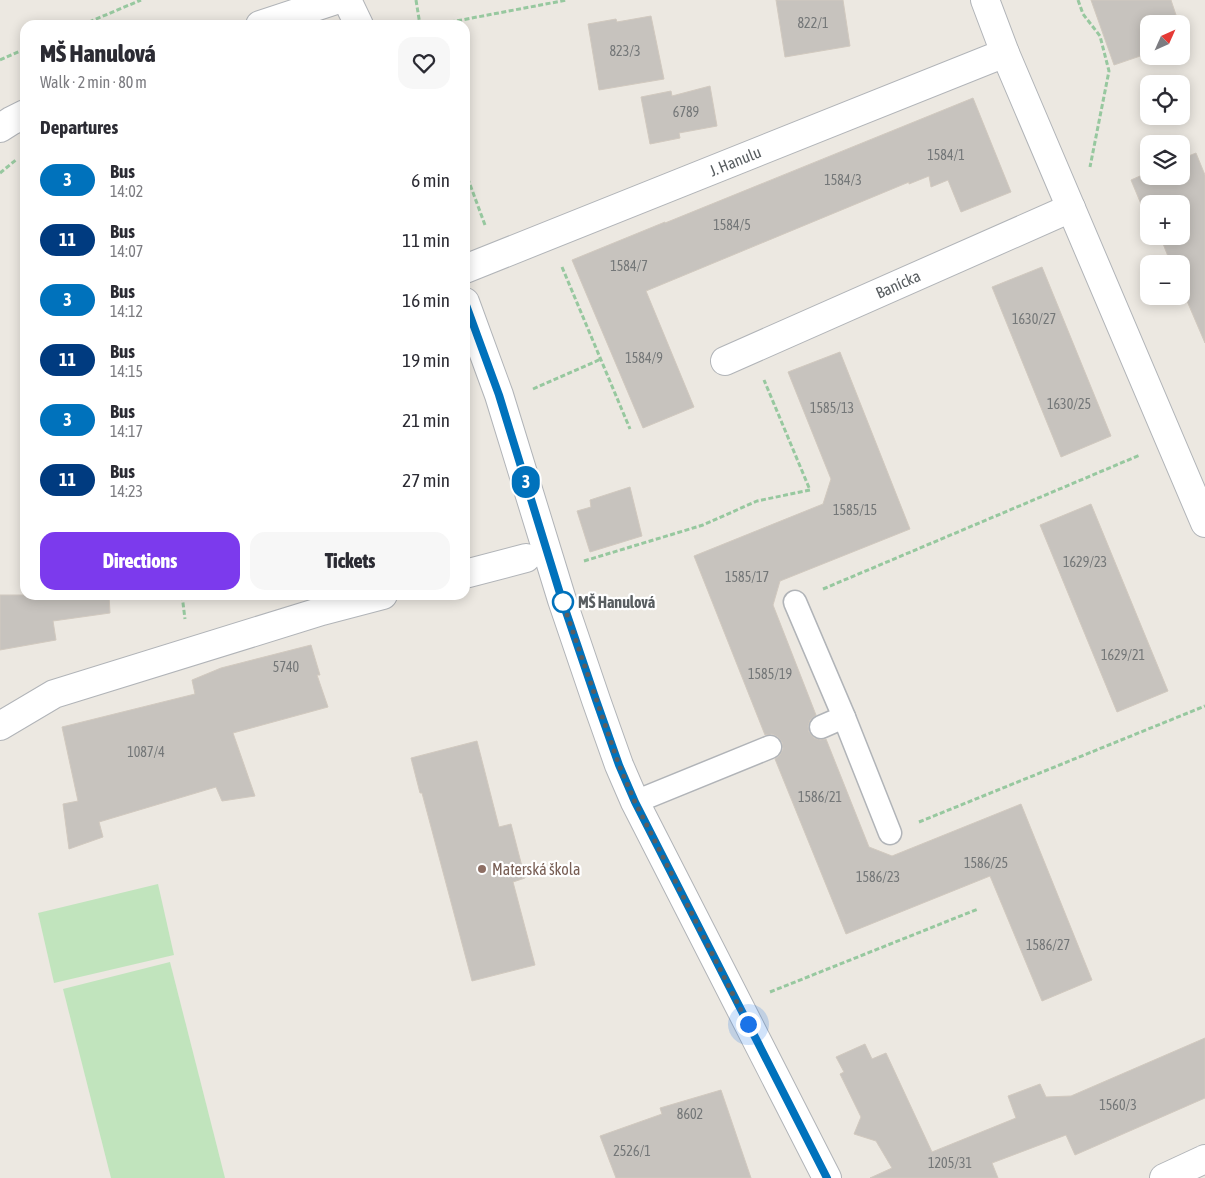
<!DOCTYPE html>
<html lang="en">
<head>
<meta charset="utf-8">
<style>
	:root { --surface:#fff; --page:#f7f7f7; --text:#2b2b33; --muted:#7c7c81; --accent:#7c3aed }
	body { margin:0; font-family:"Asap Condensed",sans-serif; background:var(--page); color:var(--text); height:100vh; display:flex; flex-direction:column; font-size:19px; white-space:nowrap }
	* { box-sizing:border-box; margin:0 }
	p { font-size:16px; color:var(--muted) }
	.icon { flex:none; width:28px; height:28px; fill:none; stroke:currentColor; stroke-width:2; stroke-linecap:round; stroke-linejoin:round }
	.map { position:relative; flex:1; overflow:hidden }
	.side { position:absolute; left:20px; top:20px; width:450px; height:580px; display:flex; flex-direction:column; background:var(--surface); border-radius:15px; box-shadow:0 2px 12px #0003 }
	.side>* { flex:none }
	.badge { padding:0 10px; border-radius:16px; font-size:18px; line-height:32px }
	.needle { width:32px; rotate:45deg }
	.controls { position:absolute; left:1140px; top:15px; display:grid; gap:10px }
	.controls a { display:grid; place-items:center; width:50px; height:50px; border-radius:10px; background:var(--surface); box-shadow:0 2px 12px #0003; font-size:25px }
	.you { position:absolute; width:25px; height:25px; margin:-12px; border:4px solid #fff; border-radius:50%; background:#1a73e8; box-shadow:0 0 0 8px #1a73e833 }
	.map>.badge { position:absolute; translate:-50% -50%; box-shadow:0 0 0 2px #fff }
	h2 { padding:0 20px; font-size:19px; line-height:45px }
	.round { display:grid; place-items:center; flex:none; width:52px; height:52px; border-radius:15px; background:var(--page) }
	.overview { display:flex; align-items:center; justify-content:space-between; height:85px; padding:0 20px }
	h1 { font-size:24px; font-weight:800; line-height:38px }
	.button { display:flex; gap:10px; margin-top:auto; padding:10px 20px }
	.button a { flex:1; height:58px; border-radius:15px; background:var(--accent); color:#fff; font-size:20px; font-weight:800; line-height:58px; text-align:center }
	.button a+a { background:var(--page); color:var(--text) }
	ul { padding:0; list-style:none }
	li { display:flex; align-items:center; gap:15px; height:60px; padding:0 20px }
	li div { flex:1 }
	li b { display:block; font-size:19px }
	li em { font-style:normal }
	li .badge { min-width:55px; font-weight:700; text-align:center }
	.map>svg:first-child { display:block }
</style>
</head>
<body>
<div class="map">
<svg width="1205" height="1178" viewBox="0 0 1205 1178">
	<rect width="100%" height="100%" fill="#ece8e1"/>
	<g fill="#c1e4bd">
		<polygon points="158,884 174,955 54,983 38,913"/>
		<polygon points="170,962 225,1178 111,1178 63,989"/>
	</g>
	<g fill="#c7c3be" stroke="#d1c9bf">
		<polygon points="776,0 843,0 850,46 785,57"/>
		<polygon points="1091,0 1171,0 1179,24 1149,24 1149,53 1114,65"/>
		<polygon points="651,16 664,79 599,90 588,24 616,19 617,22"/>
		<polygon points="710,86 717,126 679,133 680,138 650,144 641,97 671,91 672,96"/>
		<polygon points="973,98 1011,192 961,212 948,180 931,187 929,176 909,184 909,182 646,291 694,407 643,428 572,260 665,222 665,223"/>
		<polygon points="1196,153 1205,175 1205,343 1181,287 1181,264 1171,264 1160,236 1181,236 1181,204 1149,204 1149,215 1146,216 1131,180 1149,172 1149,176 1181,176 1181,159"/>
		<polygon points="1042,267 1111,436 1061,457 992,287"/>
		<polygon points="840,352 910,529 780,581 773,605 816,715 810,720 808,726 809,732 814,738 820,740 826,739 869,847 892,856 1021,804 1092,980 1042,1001 990,876 846,934 775,759 780,755 783,749 782,742 778,737 772,734 765,735 694,556 823,504 831,479 788,372"/>
		<polygon points="630,487 642,536 590,552 577,511 591,507 590,500"/>
		<polygon points="1091,504 1168,691 1117,712 1040,525"/>
		<polygon points="0,595 109,595 110,613 53,621 56,640 0,650"/>
		<polygon points="311,645 320,675 317,675 328,707 233,733 255,796 222,801 216,787 99,822 103,837 69,849 63,804 78,801 62,727 195,694 192,680 221,668"/>
		<polygon points="477,741 499,827 511,824 525,878 513,882 535,965 472,981 422,793 420,793 411,758"/>
		<polygon points="1205,1038 1205,1098 1075,1155 1066,1135 992,1163 998,1178 870,1178 892,1168 876,1141 854,1134 861,1117 840,1074 844,1072 836,1057 865,1044 872,1059 886,1053 932,1152 1016,1118 1008,1096 1040,1084 1046,1097 1071,1096"/>
		<polygon points="721,1090 751,1178 616,1178 600,1136 662,1114 660,1108"/>
	</g>
	<g fill="none" stroke-linecap="round" stroke-linejoin="round">
		<g stroke="#b1b4b8" stroke-width="25">
			<g id="lane">
				<polyline points="795,602 844,717 821,727"/>
				<polyline points="844,717 890,833"/>
				<polyline points="635,802 770,747"/>
			</g>
		</g>
		<g stroke="#b1b4b8" stroke-width="30">
			<g id="street">
				<polyline points="347,0 359,25"/>
				<polyline points="985,0 1005,53 1205,523"/>
				<polyline points="260,25 336,0"/>
				<polyline points="0,128 11,121 25,114"/>
				<polyline points="465,269 1005,53"/>
				<polyline points="465,302 499,395 562,600 596,700 619,765 635,802 827,1178"/>
				<polyline points="725,361 1071,208"/>
				<polyline points="465,574 526,558"/>
				<polyline points="0,726 54,694 322,611 383,595"/>
				<polyline points="1164,1178 1205,1159"/>
			</g>
		</g>
		<g stroke="#97c89f" stroke-width="3" stroke-dasharray="5 2.5" stroke-linecap="butt">
			<polyline points="416,0 420,25"/>
			<polyline points="1078,0 1083,14 1100,36 1109,71 1090,167"/>
			<polyline points="82,25 141,0"/>
			<polyline points="435,25 567,0"/>
			<polyline points="0,60 25,49"/>
			<polyline points="465,171 485,225"/>
			<polyline points="0,173 17,159"/>
			<polyline points="562,267 630,429"/>
			<polyline points="533,389 601,359"/>
			<polyline points="584,561 703,525 757,501 810,490 764,380"/>
			<polyline points="823,589 1140,455"/>
			<polyline points="182,595 185,619"/>
			<polyline points="919,822 1205,706"/>
			<polyline points="770,992 978,909"/>
		</g>
		<use href="#lane" stroke="#fff" stroke-width="22"/>
		<use href="#street" stroke="#fff" stroke-width="28"/>
	</g>
	<g fill="none" stroke-linecap="round" stroke-linejoin="round">
		<g stroke="#fff" stroke-width="11">
			<polyline id="line" points="465,302 499,395 562,600 596,700 619,765 635,802 827,1178"/>
		</g>
		<use href="#line" stroke="#0072bc" stroke-width="8"/>
		<polyline stroke="#595e61" stroke-width="5" stroke-dasharray="0 9" points="563,602 562,600 619,765 635,802 748,1024"/>
	</g>
	<circle fill="#fff" stroke="#0072bc" stroke-width="2.5" cx="563" cy="602" r="10"/>
	<circle fill="#8d6e63" stroke="#fff" stroke-width="2" cx="482" cy="869" r="5"/>
	<g text-anchor="middle" dominant-baseline="central" stroke-width="4.5" stroke-linejoin="round" paint-order="stroke">
		<g font-size="14" fill="#747778">
			<text x="813" y="23">822/1</text>
			<text x="625" y="51">823/3</text>
			<text x="686" y="112">6789</text>
			<text x="946" y="155">1584/1</text>
			<text x="843" y="180">1584/3</text>
			<text x="732" y="225">1584/5</text>
			<text x="629" y="266">1584/7</text>
			<text x="1034" y="319">1630/27</text>
			<text x="644" y="358">1584/9</text>
			<text x="1069" y="404">1630/25</text>
			<text x="832" y="408">1585/13</text>
			<text x="855" y="510">1585/15</text>
			<text x="1085" y="562">1629/23</text>
			<text x="747" y="577">1585/17</text>
			<text x="1123" y="655">1629/21</text>
			<text x="286" y="667">5740</text>
			<text x="770" y="674">1585/19</text>
			<text x="146" y="752">1087/4</text>
			<text x="820" y="797">1586/21</text>
			<text x="986" y="863">1586/25</text>
			<text x="878" y="877">1586/23</text>
			<text x="1048" y="945">1586/27</text>
			<text x="1118" y="1105">1560/3</text>
			<text x="690" y="1114">8602</text>
			<text x="632" y="1151">2526/1</text>
			<text x="950" y="1163">1205/31</text>
		</g>
		<g font-size="16" fill="#595e61" stroke="#fff">
			<text transform="translate(735 161) rotate(-22)">J. Hanulu</text>
			<text transform="translate(898 284) rotate(-24)">Banícka</text>
		</g>
		<g font-size="16" font-weight="bold" fill="#595e61" stroke="#fff" text-anchor="start">
			<text x="578" y="602">MŠ Hanulová</text>
		</g>
		<g font-size="16" fill="#785e54" stroke="#fff" text-anchor="start">
			<text x="492" y="869">Materská škola</text>
		</g>
	</g>
</svg>
<div class="controls">
<a><svg class="needle" viewBox="-14 -14 28 28"><path d="M0-13l5 13h-10z" fill="#e53935"/><path d="M0 13l5-13h-10z" fill="#7c7c81"/></svg></a>
<a><svg class="icon" aria-label="locate" viewBox="0 0 24 24"><circle cx="12" cy="12" r="6"/><path d="M12 2v4M12 18v4M2 12h4M18 12h4"/></svg></a>
<a><svg class="icon" aria-label="layers" viewBox="0 0 24 24"><path d="M12 4l9 5-9 5-9-5zM3 14l9 5 9-5"/></svg></a>
<a>+</a>
<a>−</a>
</div>
<div class="you" style="left:748px;top:1024px"></div>
<b class="badge" style="left:526px;top:482px;background:#0072bc;color:#fff">3</b>
<section class="side">
<div class="overview"><div><h1>MŠ Hanulová</h1><p>Walk · 2 min · 80 m</p></div><a class="round"><svg class="icon" aria-label="heart" viewBox="0 0 24 24"><path d="M12 20l-8-8c-3-5 5-10 8-4 3-6 11-1 8 4z"/></svg></a></div>
<h2>Departures</h2>
<ul>
<li><span class="badge" style="background:#0072bc;color:#fff">3</span><div><b>Bus</b><p>14:02</p></div><em>6 min</em></li>
<li><span class="badge" style="background:#003b80;color:#fff">11</span><div><b>Bus</b><p>14:07</p></div><em>11 min</em></li>
<li><span class="badge" style="background:#0072bc;color:#fff">3</span><div><b>Bus</b><p>14:12</p></div><em>16 min</em></li>
<li><span class="badge" style="background:#003b80;color:#fff">11</span><div><b>Bus</b><p>14:15</p></div><em>19 min</em></li>
<li><span class="badge" style="background:#0072bc;color:#fff">3</span><div><b>Bus</b><p>14:17</p></div><em>21 min</em></li>
<li><span class="badge" style="background:#003b80;color:#fff">11</span><div><b>Bus</b><p>14:23</p></div><em>27 min</em></li>
</ul>
<div class="button"><a>Directions</a><a>Tickets</a></div>
</section>
</div>
</body>
</html>
